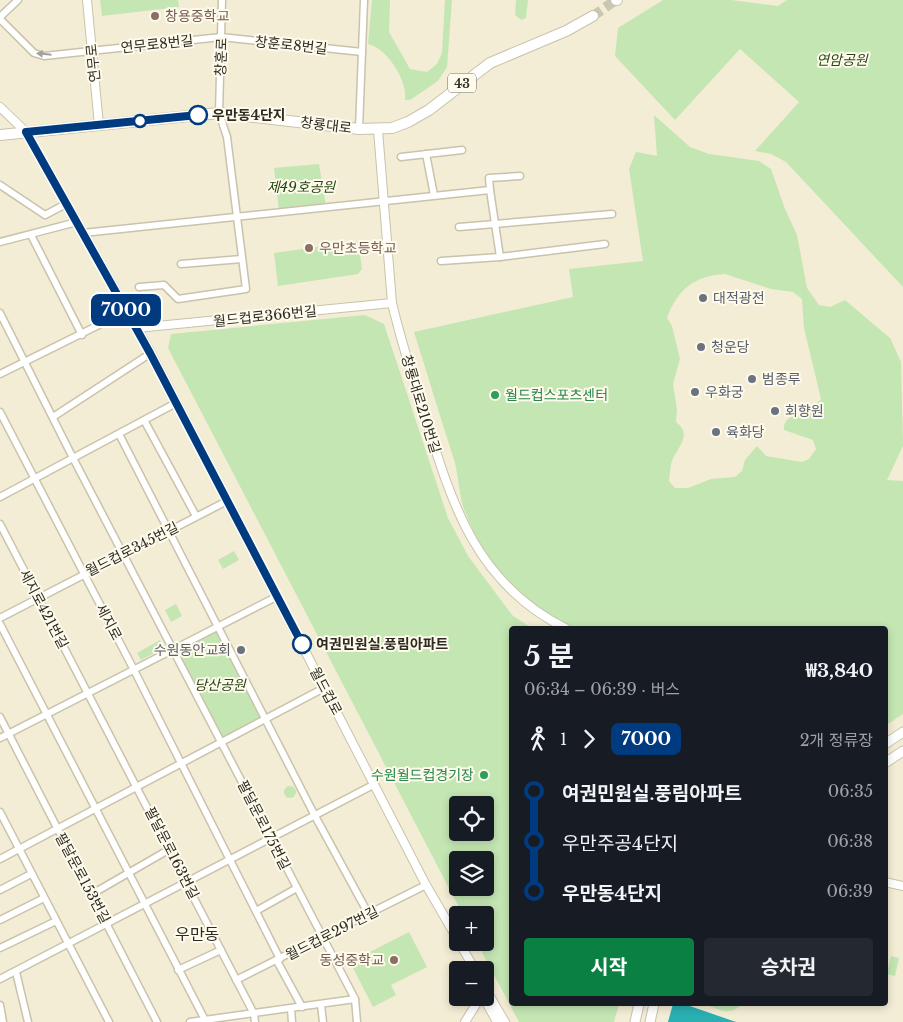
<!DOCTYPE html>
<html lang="ko">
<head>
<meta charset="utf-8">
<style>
	:root { --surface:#171b24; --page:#242831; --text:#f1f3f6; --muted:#9ea1a6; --accent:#0b8043 }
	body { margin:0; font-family:"Libre Baskerville","Noto Sans KR",serif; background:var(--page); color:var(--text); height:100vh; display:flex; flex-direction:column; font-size:19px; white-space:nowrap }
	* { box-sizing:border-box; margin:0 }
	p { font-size:16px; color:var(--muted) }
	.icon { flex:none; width:28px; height:28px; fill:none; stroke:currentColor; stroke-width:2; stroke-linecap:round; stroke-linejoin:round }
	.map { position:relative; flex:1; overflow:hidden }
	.sheet { position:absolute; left:509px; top:626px; width:379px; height:380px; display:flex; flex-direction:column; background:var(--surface); border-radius:5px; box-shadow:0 2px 8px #0003 }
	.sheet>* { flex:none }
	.badge { padding:0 10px; border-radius:8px; font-size:18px; line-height:32px }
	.controls { position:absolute; left:449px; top:796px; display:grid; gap:10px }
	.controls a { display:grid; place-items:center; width:45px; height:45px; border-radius:5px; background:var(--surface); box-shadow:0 2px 8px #0003; font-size:25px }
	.map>.badge { position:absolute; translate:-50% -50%; box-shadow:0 0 0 2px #fff }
	.legs { display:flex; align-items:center; gap:8px; height:55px; padding:0 15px; font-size:16px }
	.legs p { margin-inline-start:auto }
	.overview { display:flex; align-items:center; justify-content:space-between; height:85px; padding:0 15px }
	h1 { font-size:28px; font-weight:700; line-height:38px }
	.button { display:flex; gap:10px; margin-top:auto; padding:10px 15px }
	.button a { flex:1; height:58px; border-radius:5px; background:var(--accent); color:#fff; font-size:20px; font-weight:700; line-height:58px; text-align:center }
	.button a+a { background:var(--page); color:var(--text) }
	ul { padding:0 15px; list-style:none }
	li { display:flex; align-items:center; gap:18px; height:50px; font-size:19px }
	li i { display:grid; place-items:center; width:8px; height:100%; margin:0 6px; background:currentColor }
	li i::after { content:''; width:12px; height:12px; margin:-6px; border:4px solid; border-radius:50%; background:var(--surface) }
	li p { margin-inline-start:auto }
	li:first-child i { background:linear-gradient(#0000 50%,currentColor 0) }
	li:last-child i { background:linear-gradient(currentColor 50%,#0000 0) }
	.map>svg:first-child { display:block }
</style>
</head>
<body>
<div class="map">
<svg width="903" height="1022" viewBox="0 0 903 1022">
	<rect width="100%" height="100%" fill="#f3edd5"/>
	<g fill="#c4e6b3" fill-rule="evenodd">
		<polygon points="100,0 178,0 179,7 102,16"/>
		<path d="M372,0H390L389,32L410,69L427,72L437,64L442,53L445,0H452L447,67L438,81L410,100H405C408,81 387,48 368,44Z"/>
		<polygon points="516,0 528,0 526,18 521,20 515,15"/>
		<polygon points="663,0 731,0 778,6 787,0 903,0 903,287 786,162 771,154 755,151 799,102 740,49 675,120 615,56 618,28"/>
		<path d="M654,115L690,147L709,154L759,161L771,169L785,209L797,235L807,288L819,305L830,307L845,300L890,338L901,362L903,446L887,480L903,481V714L885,726V629H573C522,605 485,564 465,512C459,497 459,479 455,463C441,420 428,376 414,332L573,297L569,269L643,261L629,169L636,152L657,156ZM725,274L771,289L793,292L802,299L804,328L821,399C818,402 815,406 812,408C801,416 783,414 784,430L813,440L816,449L809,459L802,462L766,456L757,446L745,460L742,471L735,477L711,479L688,488H675L669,481C670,475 670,466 672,461C678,446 693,435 676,422L677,410L673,384L680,359L672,326L667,318C678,289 694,276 725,274Z"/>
		<polygon points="319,164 326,206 279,211 274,168"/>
		<polygon points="358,241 362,269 358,274 278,286 274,253"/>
		<path d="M365,315L384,324L448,518L468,556L512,615L533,629H511V1004H619L614,1022H519L477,943L485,942V915H463L168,348L171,334ZM458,805H485V832H458ZM458,860H485V888H458Z"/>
		<polygon points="234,551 239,560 223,569 218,560"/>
		<polygon points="176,604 182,616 171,622 165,610"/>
		<polygon points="216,632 261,718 223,738 179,652"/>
		<polygon points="160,640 162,649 141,660 137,653"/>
		<circle cx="290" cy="792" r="6"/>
		<polygon points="409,932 427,967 391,985 396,995 373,1007 350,962"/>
		<polygon points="891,956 899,958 895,976 887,974"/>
		<path d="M703,1004H741C731,1018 717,1008 703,1004Z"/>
	</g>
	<polygon fill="#2aafb2" points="673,1004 684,1004 736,1022 668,1022"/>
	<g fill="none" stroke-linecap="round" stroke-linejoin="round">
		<polyline stroke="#cbc6b1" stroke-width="10" stroke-dasharray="10 5" stroke-linecap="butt" points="593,16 616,0"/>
		<g stroke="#c9c3ac" stroke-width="9">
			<g id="minor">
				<polyline points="0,17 18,0"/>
				<polyline points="0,19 34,53 44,56 221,37 362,52"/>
				<polyline points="359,129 364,0"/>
				<polyline points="426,154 434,195"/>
				<polyline points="401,157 462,150"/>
				<polyline points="0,185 45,215 66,204"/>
				<polyline points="490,190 500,257"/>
				<polyline points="459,227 612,214"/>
				<polyline points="83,233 490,190 489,178 520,176"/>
				<polyline points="31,235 82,335"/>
				<polyline points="0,242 77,222"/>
				<polyline points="441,261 500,257 605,244"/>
				<polyline points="181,264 242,259"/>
				<polyline points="139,287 164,285 178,299 246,289 227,137 219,113 222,0"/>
				<polyline points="0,313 73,458 355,999 357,1022"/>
				<polyline points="0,374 127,311"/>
				<polyline points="0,412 134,670 280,959"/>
				<polyline points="53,417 151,353"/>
				<polyline points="144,420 196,516"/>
				<polyline points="119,434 315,816 369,915"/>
				<polyline points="0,497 176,403"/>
				<polyline points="0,524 254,1014 255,1022"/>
				<polyline points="0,618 227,501"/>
				<polyline points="0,624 205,1020"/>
				<polyline points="0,717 157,1022"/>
				<polyline points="0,738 276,597"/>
				<polyline points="0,812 109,1022"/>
				<polyline points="0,859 324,688"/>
				<polyline points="0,890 31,874"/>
				<polyline points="92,894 170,849"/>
				<polyline points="256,911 297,888"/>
				<polyline points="0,920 44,898"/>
				<polyline points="0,948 56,921"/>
				<polyline points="277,961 302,1007"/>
				<polyline points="178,970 221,950"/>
				<polyline points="16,972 28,1022"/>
				<polyline points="0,979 375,784"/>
				<polyline points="236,980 426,885"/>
				<polyline points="0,1005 3,1022"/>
				<polyline points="321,1005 323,1022"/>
				<polyline points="291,1009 292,1022"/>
				<polyline points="190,1022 355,999"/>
			</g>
		</g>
		<g stroke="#c9c3ac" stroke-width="10">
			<g id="tertiary">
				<polyline points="87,0 99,125"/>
				<polyline points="0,107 26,132 151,353 426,885 458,940"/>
				<path d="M378,130L392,303C401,341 413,379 425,416C452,505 477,585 567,629"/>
				<polyline points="137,328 392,303"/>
				<polyline points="885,882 903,886"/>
				<polyline points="459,942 475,970"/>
				<polyline points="485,988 505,1022"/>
				<polyline points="484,998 497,1022"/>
				<polyline points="465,1022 480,998"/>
			</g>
		</g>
		<g stroke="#c9c3ac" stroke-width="11">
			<g id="secondary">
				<polyline points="885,744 903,732"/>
				<polyline points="885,763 903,751"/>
				<polyline points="635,1022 639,1004"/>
				<polyline points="650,1022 654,1004"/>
			</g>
		</g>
		<g stroke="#c9c3ac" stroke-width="12">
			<g id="primary">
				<polyline points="616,0 617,0"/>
				<polyline points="0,135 219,113 359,129 392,128 408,122 429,110 490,63 566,31 593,16"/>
			</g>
		</g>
		<use href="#minor" stroke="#fff" stroke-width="6"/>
		<use href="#tertiary" stroke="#fff" stroke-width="8"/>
		<use href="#secondary" stroke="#fff" stroke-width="9"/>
		<use href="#primary" stroke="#fff" stroke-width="10"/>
	</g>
	<defs><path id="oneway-solid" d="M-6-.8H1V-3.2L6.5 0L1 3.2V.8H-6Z" transform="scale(1.25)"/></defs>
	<use fill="#a0a09c" href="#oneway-solid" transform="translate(44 54) rotate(-174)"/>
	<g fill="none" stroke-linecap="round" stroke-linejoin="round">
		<g stroke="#fff" stroke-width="11">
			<polyline id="line-1" points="198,115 26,132 150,353 302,644"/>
		</g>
		<use href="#line-1" stroke="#003b80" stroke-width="8"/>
	</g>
	<g fill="#8d6e63" stroke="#fefaec" stroke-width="2">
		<circle cx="155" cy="16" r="5"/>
		<circle cx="309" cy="248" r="5"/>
		<circle cx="394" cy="960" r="5"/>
	</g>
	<g fill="#fff" stroke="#003b80" stroke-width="2.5">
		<circle cx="198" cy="115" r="9"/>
		<circle cx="140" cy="121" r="6"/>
		<circle cx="302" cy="644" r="9"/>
	</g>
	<g fill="#6b7280" stroke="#fefaec" stroke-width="2">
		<circle cx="703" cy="298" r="5"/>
		<circle cx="701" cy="347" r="5"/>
		<circle cx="752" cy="379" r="5"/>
		<circle cx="695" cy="392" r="5"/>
		<circle cx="775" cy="411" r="5"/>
		<circle cx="716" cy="432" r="5"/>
		<circle cx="241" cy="650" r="5"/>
	</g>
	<g fill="#2e9e5b" stroke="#fefaec" stroke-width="2">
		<circle cx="495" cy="395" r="5"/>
		<circle cx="484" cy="775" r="5"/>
	</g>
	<g text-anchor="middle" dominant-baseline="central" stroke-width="4" stroke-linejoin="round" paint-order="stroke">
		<rect fill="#fefaec" stroke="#6c695f" stroke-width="1" x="448" y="73.5" width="28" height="19" rx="4"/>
		<g font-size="12" font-weight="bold" fill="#2d2b22">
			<text x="462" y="83">43</text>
		</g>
		<g font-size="14" fill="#785e54" stroke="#fefaec" text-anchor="start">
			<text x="165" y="16">창용중학교</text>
			<text x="319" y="248">우만초등학교</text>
			<text x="384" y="960" text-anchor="end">동성중학교</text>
		</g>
		<g font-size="14" fill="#2d2b22" stroke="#fefaec">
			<text transform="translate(157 44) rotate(-6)">연무로8번길</text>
			<text transform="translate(291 45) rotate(6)">창훈로8번길</text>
			<text transform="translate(221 57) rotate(-88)">창훈로</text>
			<text transform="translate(93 63) rotate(-96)">연무로</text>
			<text transform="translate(326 125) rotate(7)">창룡대로</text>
			<text transform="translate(265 316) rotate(-6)">월드컵로366번길</text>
			<text transform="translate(421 404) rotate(73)">창룡대로210번길</text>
			<text transform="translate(132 549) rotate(-27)">월드컵로345번길</text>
			<text transform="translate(44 609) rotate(62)">세지로421번길</text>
			<text transform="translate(109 622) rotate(62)">세지로</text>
			<text transform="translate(326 691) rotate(62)">월드컵로</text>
			<text transform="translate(264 825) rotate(63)">팔달문로175번길</text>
			<text transform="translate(172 853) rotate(63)">팔달문로163번길</text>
			<text transform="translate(83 878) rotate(62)">팔달문로153번길</text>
			<text transform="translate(332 933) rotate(-27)">월드컵로297번길</text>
		</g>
		<g font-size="14" font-style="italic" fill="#284615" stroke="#fefaec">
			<text x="842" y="60">연암공원</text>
			<text x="301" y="187">제49호공원</text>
			<text x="220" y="685">당산공원</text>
		</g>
		<g font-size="14" font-weight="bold" fill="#2d2b22" stroke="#fefaec" text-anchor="start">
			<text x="212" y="115">우만동4단지</text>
			<text x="316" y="644">여권민원실.풍림아파트</text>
		</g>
		<g font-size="14" fill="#5b616d" stroke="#fefaec" text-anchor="start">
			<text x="713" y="298">대적광전</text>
			<text x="711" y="347">청운당</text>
			<text x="762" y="379">범종루</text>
			<text x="705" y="392">우화궁</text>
			<text x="785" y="411">회향원</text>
			<text x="726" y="432">육화당</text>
			<text x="231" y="650" text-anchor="end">수원동안교회</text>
		</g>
		<g font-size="14" fill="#27864d" stroke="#fefaec" text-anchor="start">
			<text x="505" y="395">월드컵스포츠센터</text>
			<text x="474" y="775" text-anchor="end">수원월드컵경기장</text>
		</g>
		<g font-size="16" fill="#2d2b22" stroke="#fefaec">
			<text x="197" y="934">우만동</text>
		</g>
	</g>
</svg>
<div class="controls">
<a><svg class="icon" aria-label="locate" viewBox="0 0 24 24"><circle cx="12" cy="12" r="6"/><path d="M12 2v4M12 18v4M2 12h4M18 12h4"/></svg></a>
<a><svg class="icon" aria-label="layers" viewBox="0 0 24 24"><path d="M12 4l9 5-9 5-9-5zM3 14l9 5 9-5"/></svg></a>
<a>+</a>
<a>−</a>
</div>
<b class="badge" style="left:126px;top:310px;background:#003b80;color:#fff">7000</b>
<section class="sheet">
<div class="overview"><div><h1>5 분</h1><p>06:34 – 06:39 · 버스</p></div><b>₩3,840</b></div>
<div class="legs"><svg class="icon" aria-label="walk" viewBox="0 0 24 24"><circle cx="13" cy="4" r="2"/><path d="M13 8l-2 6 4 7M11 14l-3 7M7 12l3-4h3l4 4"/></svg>1<svg class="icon" aria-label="forward" viewBox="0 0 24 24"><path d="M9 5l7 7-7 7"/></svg><b class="badge" style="background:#003b80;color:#fff">7000</b><p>2개 정류장</p></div>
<ul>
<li><i style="color:#003b80"></i><b>여권민원실.풍림아파트</b><p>06:35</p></li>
<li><i style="color:#003b80"></i><span>우만주공4단지</span><p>06:38</p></li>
<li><i style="color:#003b80"></i><b>우만동4단지</b><p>06:39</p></li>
</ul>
<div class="button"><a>시작</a><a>승차권</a></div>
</section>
</div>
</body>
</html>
